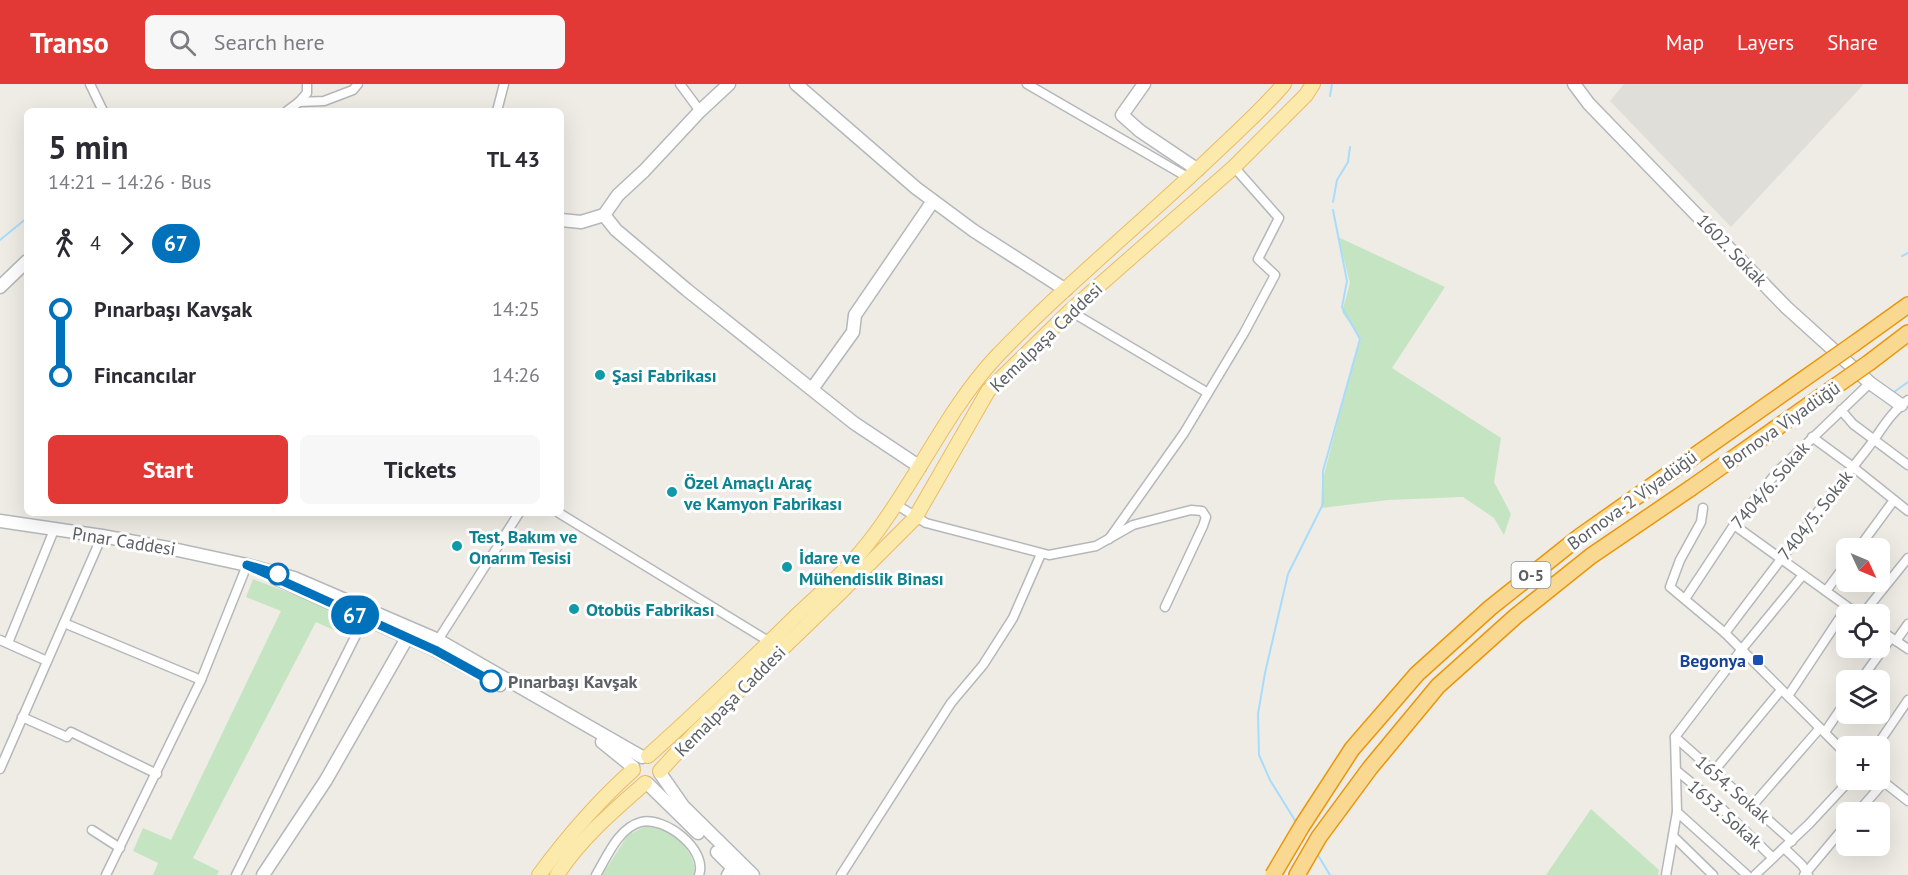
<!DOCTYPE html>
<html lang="en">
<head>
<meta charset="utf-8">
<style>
	:root { --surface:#fff; --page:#f7f7f7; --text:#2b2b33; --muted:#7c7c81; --accent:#e33936 }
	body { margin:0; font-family:"PT Sans",sans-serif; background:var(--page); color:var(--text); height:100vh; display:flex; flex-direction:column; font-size:22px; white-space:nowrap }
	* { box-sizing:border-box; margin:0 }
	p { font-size:20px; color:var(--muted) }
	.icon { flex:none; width:33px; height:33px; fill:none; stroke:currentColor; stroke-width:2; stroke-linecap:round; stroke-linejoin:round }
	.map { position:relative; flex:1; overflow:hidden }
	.details { position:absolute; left:24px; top:24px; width:540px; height:408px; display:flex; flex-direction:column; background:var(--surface); border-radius:9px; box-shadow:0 6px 24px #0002 }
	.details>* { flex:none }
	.badge { padding:0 12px; border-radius:20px; font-size:21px; line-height:39px }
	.needle { width:39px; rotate:134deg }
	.controls { position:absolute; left:1836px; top:454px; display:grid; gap:12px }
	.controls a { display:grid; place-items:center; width:54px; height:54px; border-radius:9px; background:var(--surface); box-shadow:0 6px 24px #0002; font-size:30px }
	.map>.badge { position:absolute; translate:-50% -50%; box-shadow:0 0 0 3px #fff }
	.legs { display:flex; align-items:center; gap:9px; height:66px; padding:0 24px; font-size:20px }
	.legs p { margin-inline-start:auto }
	.summary { display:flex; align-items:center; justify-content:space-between; height:102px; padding:0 24px }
	h1 { font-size:33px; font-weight:800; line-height:45px }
	.primary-button { display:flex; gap:12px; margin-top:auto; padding:12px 24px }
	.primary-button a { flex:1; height:69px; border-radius:9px; background:var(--accent); color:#fff; font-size:24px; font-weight:800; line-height:69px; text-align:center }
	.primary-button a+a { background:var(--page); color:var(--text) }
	ul { padding:0 24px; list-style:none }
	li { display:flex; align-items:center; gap:21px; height:66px; font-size:22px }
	li i { display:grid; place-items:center; width:9px; height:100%; margin:0 8px; background:currentColor }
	li i::after { content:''; width:15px; height:15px; margin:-8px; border:4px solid; border-radius:50%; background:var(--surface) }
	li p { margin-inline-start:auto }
	li:first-child i { background:linear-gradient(#0000 50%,currentColor 0) }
	li:last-child i { background:linear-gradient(currentColor 50%,#0000 0) }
	header { display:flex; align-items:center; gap:36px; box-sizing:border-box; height:84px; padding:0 30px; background:var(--accent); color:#fff }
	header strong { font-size:28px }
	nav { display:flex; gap:33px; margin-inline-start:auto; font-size:21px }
	.search { width:420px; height:54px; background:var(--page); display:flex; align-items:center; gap:15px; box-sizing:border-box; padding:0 21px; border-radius:9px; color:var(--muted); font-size:22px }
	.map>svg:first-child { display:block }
</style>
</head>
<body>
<header>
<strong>Transo</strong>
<div class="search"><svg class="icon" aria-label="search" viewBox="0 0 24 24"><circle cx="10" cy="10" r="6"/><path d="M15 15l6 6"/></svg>Search here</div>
<nav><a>Map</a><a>Layers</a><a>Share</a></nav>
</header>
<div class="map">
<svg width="1908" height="791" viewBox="0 0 1908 791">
	<rect width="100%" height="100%" fill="#efece5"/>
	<polygon fill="#e0ded9" points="1624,0 1864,0 1731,143 1610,17"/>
	<g fill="#c5e5c2">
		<polygon points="1338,153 1445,203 1392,284 1501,354 1494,398 1511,430 1504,451 1494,434 1463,413 1388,416 1321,424 1322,399 1349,293 1361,255 1342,228 1350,199"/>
		<polygon points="253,495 358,535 349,553 316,538 193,774 219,787 217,791 153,791 158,779 133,767 143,744 171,756 281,527 246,513"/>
		<polygon points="1591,725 1659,786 1658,791 1546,791"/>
		<path d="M646,742L672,748C682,760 698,774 694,791H602L628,751Z"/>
	</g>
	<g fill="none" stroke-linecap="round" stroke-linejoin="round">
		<g stroke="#a8dcfc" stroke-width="2">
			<polyline points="1330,12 1332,0"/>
			<polyline points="1333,118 1337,96 1348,78 1350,63"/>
			<polyline points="0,156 27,134"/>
			<polyline points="1902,172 1908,169"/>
			<polyline points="1894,308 1908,298"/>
			<polyline points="1296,738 1270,696 1259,671 1258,630 1265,589 1288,490 1323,420 1323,387 1360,255 1342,223 1347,197 1333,126"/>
			<polyline points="1316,768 1330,791"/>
		</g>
		<g stroke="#b5b8bb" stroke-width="11">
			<g id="street">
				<polyline points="90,0 103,27"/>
				<polyline points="680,0 700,27"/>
				<polyline points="1027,0 1189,94"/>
				<polyline points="299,18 307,9 307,0"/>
				<polyline points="287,27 299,18 324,17 353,6 358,0"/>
				<polyline points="497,27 504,0"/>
				<polyline points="1070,227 1208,309"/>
				<polyline points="1841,326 1853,340 1908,381"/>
				<polyline points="1812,353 1853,383 1908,427"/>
				<polyline points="897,421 926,439 1049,471 1096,462 1133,441 1191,426 1202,427 1206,433 1203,442 1165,523"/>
				<polyline points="1703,424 1701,438 1680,476 1670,503 1725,549 1846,670"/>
				<polyline points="559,429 770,558"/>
				<polyline points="1734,441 1859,531"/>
				<polyline points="1109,455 1184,349 1244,249 1275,191 1258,175 1279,134 1234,83"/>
				<polyline points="1858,465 1894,416"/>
				<polyline points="1826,507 1846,480"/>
				<polyline points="1685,515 1734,441 1778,387 1870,299"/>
				<polyline points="1862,531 1908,474"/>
				<polyline points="64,539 201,596"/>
				<polyline points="1880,546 1908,565"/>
				<path d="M1725,549C1771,488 1817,428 1864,369C1878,352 1890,328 1908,316"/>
				<polyline points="0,556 47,577"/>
				<polyline points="438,556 519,429"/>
				<polyline points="1896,557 1908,540"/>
				<polyline points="8,559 54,446"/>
				<polyline points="1860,597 1891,554"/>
				<polyline points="1788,612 1847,523"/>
				<polyline points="22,633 67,653 71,648 157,690"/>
				<polyline points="1825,648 1846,617"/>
				<polyline points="1675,653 1742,565 1802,492"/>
				<polyline points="1675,653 1792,757"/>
				<polyline points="1876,663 1908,616"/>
				<polyline points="0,685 102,452"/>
				<polyline points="1677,687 1715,718 1773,774"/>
				<polyline points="1714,687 1781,606"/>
				<polyline points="1880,695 1908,717"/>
				<polyline points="1753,721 1820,644"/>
				<polyline points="1677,728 1747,791"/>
				<polyline points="1857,729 1884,698"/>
				<polyline points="92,746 120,764"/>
				<polyline points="1673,752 1713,791"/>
				<polyline points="1784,764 1802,781 1808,791"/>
				<polyline points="106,791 201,596 247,481"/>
				<polyline points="236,791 364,535"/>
				<path d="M596,791C607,773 618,744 641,738C664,732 708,765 699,791"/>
				<polyline points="726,791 734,777"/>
				<polyline points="841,791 951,619 983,581 1013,534 1041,470"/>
				<polyline points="1666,791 1677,728 1675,653"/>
				<polyline points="1755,791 1809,740 1850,696"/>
				<polyline points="1804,791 1846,741"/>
			</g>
		</g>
		<g stroke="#b4b8bc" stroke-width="15">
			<g id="secondary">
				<polyline points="796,0 916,104 974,147 1066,206"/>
				<polyline points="1144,0 1122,31 1140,47 1198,86"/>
				<polyline points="1574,0 1589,20 1786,223 1870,299 1901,321"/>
				<polyline points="604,131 616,146 687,206 854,339 920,383"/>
				<polyline points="561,136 581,138 604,131 618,111 644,87 700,27 729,0"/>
				<polyline points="0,203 27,177"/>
				<polyline points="812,305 853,248 855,231 933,117"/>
				<polyline points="0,437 102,452 173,465 247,481 294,494 438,556 642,673"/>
				<polyline points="275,494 435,566 500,601"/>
				<polyline points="602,658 633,683"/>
				<polyline points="660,689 683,722 753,791"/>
				<polyline points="647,699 698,749"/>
				<polyline points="717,768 740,791"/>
				<polyline points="263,791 326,696 407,554"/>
			</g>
		</g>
		<g stroke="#ecbc60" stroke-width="16">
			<g id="primary">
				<path d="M648,672C697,628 744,583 791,537C818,511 849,485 872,454C917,396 946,327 996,273C1065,201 1143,138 1215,69C1238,47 1263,25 1284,0"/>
				<polyline points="660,687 695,649 841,508 915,434 988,307 1070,227 1234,83 1306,11 1313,0"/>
				<path d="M539,791C567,753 597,718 633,686"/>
				<path d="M557,791C580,755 613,727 645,699"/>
			</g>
		</g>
		<g stroke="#eb9609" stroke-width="18">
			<g id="highway">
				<polyline points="1855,259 1908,221"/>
				<polyline points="1870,278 1908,249"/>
				<polyline points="1297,791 1319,753 1370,684 1438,602 1516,532 1591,472 1691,404"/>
			</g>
		</g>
		<use href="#street" stroke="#fff" stroke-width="8"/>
		<use href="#secondary" stroke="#fff" stroke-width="12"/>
		<use href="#primary" stroke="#fceaac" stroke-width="14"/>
		<use href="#highway" stroke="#f9d891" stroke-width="15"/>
		<g stroke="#eb9609" stroke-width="18" stroke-linecap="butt">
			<g id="highway-bridge">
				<polyline points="1691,404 1870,278"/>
				<polyline points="1273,791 1302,742 1352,665 1417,590 1490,524 1579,453 1855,259"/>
			</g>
		</g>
		<use href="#highway-bridge" stroke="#f9d891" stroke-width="15"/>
	</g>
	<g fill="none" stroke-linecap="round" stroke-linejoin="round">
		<g stroke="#fff" stroke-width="14">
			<polyline id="line-1" points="278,490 247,481 435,566 491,597"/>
		</g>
		<use href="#line-1" stroke="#0072bc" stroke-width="9"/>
	</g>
	<g fill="#0f9aa8" stroke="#fff" stroke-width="2">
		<circle cx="600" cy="291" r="6"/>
		<circle cx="672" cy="408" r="6"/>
		<circle cx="457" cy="462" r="6"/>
		<circle cx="787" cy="483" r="6"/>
		<circle cx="574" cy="525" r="6"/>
	</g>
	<g fill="#fff" stroke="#0072bc" stroke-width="3">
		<circle cx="278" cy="490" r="10"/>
		<circle cx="491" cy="597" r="10"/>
	</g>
	<rect fill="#1a4fb4" stroke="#fff" stroke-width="2" x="1752" y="570" width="12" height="12" rx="3"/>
	<g text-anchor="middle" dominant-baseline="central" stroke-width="6" stroke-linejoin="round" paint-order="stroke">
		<rect fill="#fff" stroke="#8e9093" stroke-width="1.5" x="1511.5" y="478" width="39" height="26" rx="4.5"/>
		<g font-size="16" font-weight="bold" fill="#5d6165">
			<text x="1531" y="491">O-5</text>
		</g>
		<g font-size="18" fill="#5d6165" stroke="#fff">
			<text transform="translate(1732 166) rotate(46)">1602. Sokak</text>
			<text transform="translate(1046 253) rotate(-44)">Kemalpaşa Caddesi</text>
			<text transform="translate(1781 341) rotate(-35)">Bornova Viyadüğü</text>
			<text transform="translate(1770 401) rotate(-49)">7404/6. Sokak</text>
			<text transform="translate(1632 416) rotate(-36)">Bornova-2 Viyadüğü</text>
			<text transform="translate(1815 431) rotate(-52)">7404/5. Sokak</text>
			<text transform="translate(124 457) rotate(9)">Pınar Caddesi</text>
			<text transform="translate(730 617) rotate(-45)">Kemalpaşa Caddesi</text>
			<text transform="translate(1733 705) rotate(41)">1654. Sokak</text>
			<text transform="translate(1725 730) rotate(42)">1653. Sokak</text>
		</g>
		<g font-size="18" font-weight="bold" fill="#0d838f" stroke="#fff" text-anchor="start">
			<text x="612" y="291">Şasi Fabrikası</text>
			<text x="684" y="398">Özel Amaçlı Araç<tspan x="684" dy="21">ve Kamyon Fabrikası</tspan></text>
			<text x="469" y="452">Test, Bakım ve<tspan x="469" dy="21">Onarım Tesisi</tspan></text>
			<text x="799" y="473">İdare ve<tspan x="799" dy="21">Mühendislik Binası</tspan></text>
			<text x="586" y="525">Otobüs Fabrikası</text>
		</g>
		<g font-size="18" font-weight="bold" fill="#164399" stroke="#fff" text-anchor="end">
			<text x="1746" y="576">Begonya</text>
		</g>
		<g font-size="18" font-weight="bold" fill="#5d6165" stroke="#fff" text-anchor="start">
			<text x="508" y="597">Pınarbaşı Kavşak</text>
		</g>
	</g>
</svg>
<div class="controls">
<a><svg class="needle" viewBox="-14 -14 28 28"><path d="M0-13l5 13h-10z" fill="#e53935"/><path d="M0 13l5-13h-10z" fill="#7c7c81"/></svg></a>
<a><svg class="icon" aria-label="locate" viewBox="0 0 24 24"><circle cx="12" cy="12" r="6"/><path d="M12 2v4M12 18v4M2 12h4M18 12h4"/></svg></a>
<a><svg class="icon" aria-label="layers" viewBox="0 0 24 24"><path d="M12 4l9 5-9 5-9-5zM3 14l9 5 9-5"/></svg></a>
<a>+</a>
<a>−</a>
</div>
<b class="badge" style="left:355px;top:531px;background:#0072bc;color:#fff">67</b>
<section class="details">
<div class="summary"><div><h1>5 min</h1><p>14:21 – 14:26 · Bus</p></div><b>TL 43</b></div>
<div class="legs"><svg class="icon" aria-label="walk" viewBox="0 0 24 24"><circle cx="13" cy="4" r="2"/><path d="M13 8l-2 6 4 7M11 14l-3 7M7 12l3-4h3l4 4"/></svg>4<svg class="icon" aria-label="forward" viewBox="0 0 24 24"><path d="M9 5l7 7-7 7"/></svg><b class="badge" style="background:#0072bc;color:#fff">67</b></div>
<ul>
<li><i style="color:#0072bc"></i><b>Pınarbaşı Kavşak</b><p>14:25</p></li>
<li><i style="color:#0072bc"></i><b>Fincancılar</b><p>14:26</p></li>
</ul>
<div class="primary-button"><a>Start</a><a>Tickets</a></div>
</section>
</div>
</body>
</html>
